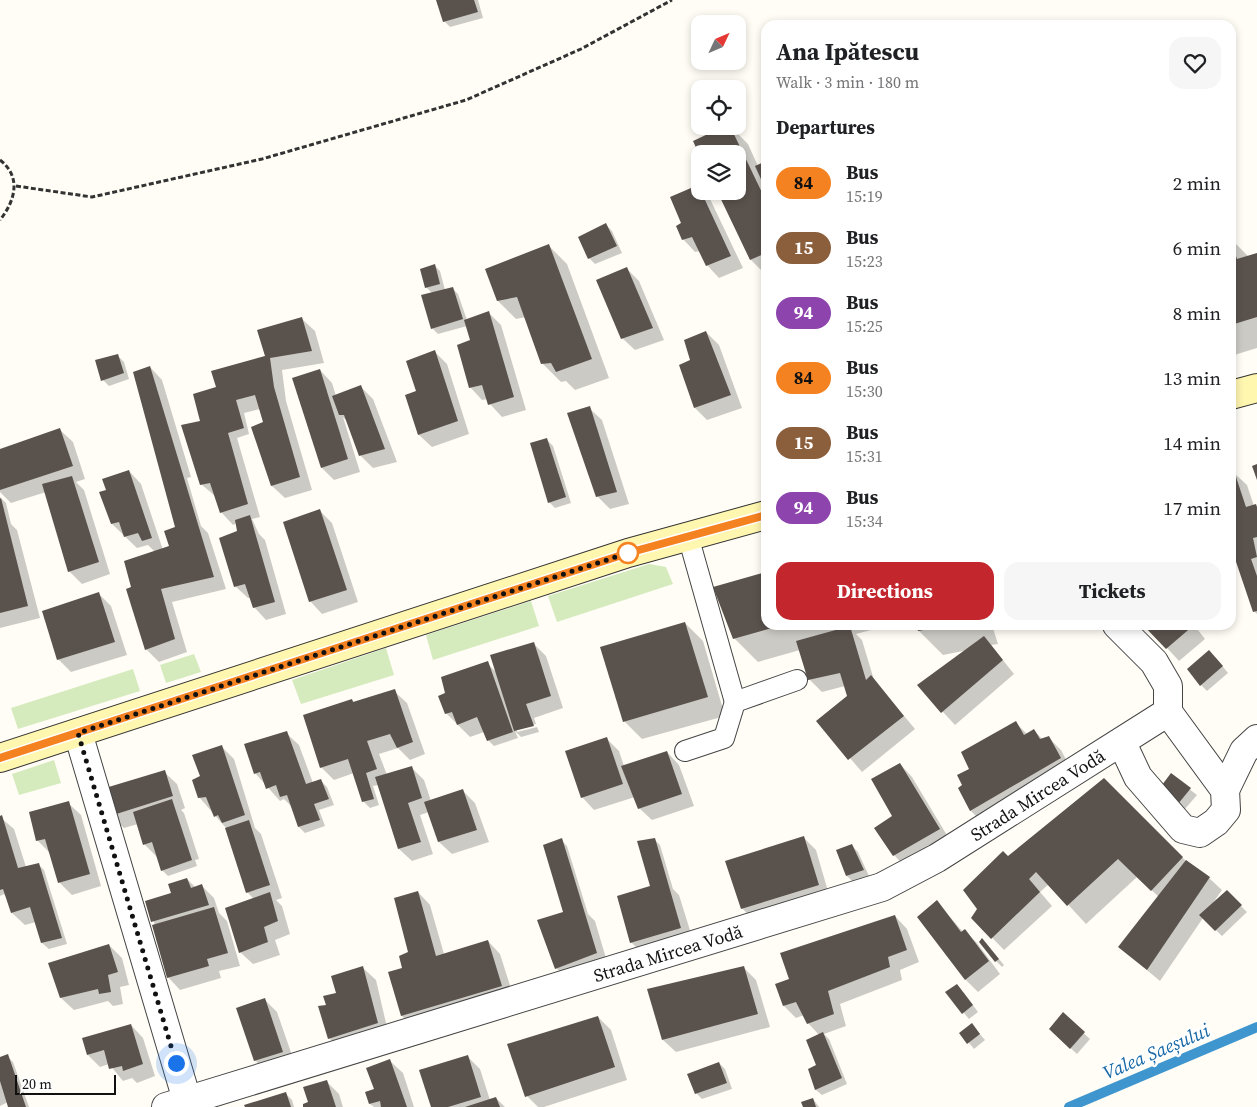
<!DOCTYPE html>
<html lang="en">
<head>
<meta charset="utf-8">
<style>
	:root { --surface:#fff; --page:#f6f6f6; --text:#202124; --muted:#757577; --accent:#c4262e }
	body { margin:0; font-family:"Source Serif 4",serif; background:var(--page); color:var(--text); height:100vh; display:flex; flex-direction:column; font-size:19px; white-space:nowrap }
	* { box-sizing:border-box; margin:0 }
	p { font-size:16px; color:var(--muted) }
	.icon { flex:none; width:28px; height:28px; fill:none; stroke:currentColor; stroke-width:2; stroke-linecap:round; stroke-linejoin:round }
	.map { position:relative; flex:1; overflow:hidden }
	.drawer { position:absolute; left:761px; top:20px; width:475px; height:610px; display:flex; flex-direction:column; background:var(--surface); border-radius:15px; box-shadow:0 2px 8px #0003 }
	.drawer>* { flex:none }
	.badge { padding:0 10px; border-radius:16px; font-size:18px; line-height:32px }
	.needle { width:32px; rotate:46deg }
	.tools { position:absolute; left:691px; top:15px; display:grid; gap:10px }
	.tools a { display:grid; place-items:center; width:55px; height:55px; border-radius:10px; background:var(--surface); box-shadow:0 2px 8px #0003; font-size:25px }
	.scale { position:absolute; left:15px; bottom:12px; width:101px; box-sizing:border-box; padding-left:5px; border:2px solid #111; border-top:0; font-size:14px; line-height:18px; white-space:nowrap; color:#111; -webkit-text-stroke:4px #fff; paint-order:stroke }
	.you { position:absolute; width:25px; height:25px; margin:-12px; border:4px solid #fff; border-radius:50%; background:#1a73e8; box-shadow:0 0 0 8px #1a73e833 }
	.map>.badge { position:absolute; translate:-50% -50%; box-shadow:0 0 0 2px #fff }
	h2 { padding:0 15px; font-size:19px; line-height:45px }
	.round { display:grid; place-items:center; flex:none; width:52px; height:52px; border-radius:15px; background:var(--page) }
	.summary { display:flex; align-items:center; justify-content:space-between; height:85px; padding:0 15px }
	h1 { font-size:24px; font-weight:700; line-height:38px }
	.button { display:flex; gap:10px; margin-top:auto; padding:10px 15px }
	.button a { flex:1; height:58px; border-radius:15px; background:var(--accent); color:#fff; font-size:20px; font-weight:700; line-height:58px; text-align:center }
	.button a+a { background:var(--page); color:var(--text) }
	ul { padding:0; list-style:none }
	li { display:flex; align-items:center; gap:15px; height:65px; padding:0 15px }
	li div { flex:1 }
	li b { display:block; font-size:19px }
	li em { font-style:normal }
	li .badge { min-width:55px; font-weight:700; text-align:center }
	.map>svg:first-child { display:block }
</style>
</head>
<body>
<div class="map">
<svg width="1257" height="1107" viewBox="0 0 1257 1107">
	<rect width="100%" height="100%" fill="#fffdf5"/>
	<g fill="#d5ebbd">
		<polygon points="649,564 666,567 673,584 557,622 548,596"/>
		<polygon points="531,601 539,626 433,660 426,635"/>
		<polygon points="386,648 394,675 301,704 292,680"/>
		<polygon points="194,654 201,672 166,683 160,665"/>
		<polygon points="133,669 140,691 18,729 11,708"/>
		<polygon points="54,760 61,783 19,795 12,774"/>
	</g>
	<g fill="#0003">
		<polygon points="437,0 478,0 483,18 450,27 444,21"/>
		<polygon points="730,126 748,144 758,166 766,163 766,275 751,260 719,191 738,191 738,154"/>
		<polygon points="697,186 710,199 743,268 719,278 707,265 700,251 695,252 683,239 683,223"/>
		<polygon points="606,225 612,231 622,253 595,264 589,258"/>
		<polygon points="1231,239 1249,257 1257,254 1257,348 1231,356"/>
		<polygon points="549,246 567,264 609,378 575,390 566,381 561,382 542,363 526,317 516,319 498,301"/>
		<polygon points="434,265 440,271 445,290 452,288 458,294 467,320 489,313 501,325 526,410 502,417 490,404 488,399 482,400 470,387 471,341 467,326 438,334 432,328 432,293 426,287"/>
		<polygon points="627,269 639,281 664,340 635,350 622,338"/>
		<polygon points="302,319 315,331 324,363 282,370 286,401 312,490 285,498 272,486 253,428 264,423 260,409 244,413 249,434 237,438 260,517 252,519 259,534 265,540 286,614 266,620 254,607 251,598 248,598 235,586 240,532 237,523 233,525 221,512 215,496 201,484 201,421 217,388 266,357"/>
		<polygon points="706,332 719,345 742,408 707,420 695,408 692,360"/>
		<polygon points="434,351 447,364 469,434 432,447 419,435 407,396 417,392"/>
		<polygon points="118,356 124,362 129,379 109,386 103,380"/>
		<polygon points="150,367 162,380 191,477 187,478 201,526 208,533 226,589 172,602 187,652 159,662 146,649 134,588 156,553 148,545 137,548 112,524 108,491 129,471 141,484 163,550 170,547 177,528"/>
		<polygon points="320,370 332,383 336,396 361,387 373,399 397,462 373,468 361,456 348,422 343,417 360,472 334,480 322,468"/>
		<polygon points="589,408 602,420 629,504 610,509 598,497"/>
		<polygon points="60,430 73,442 85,479 76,482 84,490 110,574 82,584 69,571 46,492 11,503 0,492 0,450"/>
		<polygon points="547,440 553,446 571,503 555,508 549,502"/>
		<polygon points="1234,473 1247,485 1254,506 1257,507 1257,614 1254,611"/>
		<polygon points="0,497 6,503 11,524 17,530 40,618 0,628"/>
		<polygon points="320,511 332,523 358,602 322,614 310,601"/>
		<polygon points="766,573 766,625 890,625 856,634 862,640 874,680 915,729 862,772 818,721 848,696 845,686 822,692 809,679 800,650 758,662 734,638 715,588"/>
		<polygon points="98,593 111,606 127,655 71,672 58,659"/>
		<polygon points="685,623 703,641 725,716 642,739 624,721"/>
		<polygon points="917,625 992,625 998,644 991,645 1014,674 955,725 919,686 968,650 943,655 919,631"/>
		<polygon points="1146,625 1194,625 1205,639 1179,661"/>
		<polygon points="534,644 546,656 563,708 534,718 536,724 517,729 517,732 537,727 539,732 521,737 515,731 518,738 494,746 488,740 484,732 470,737 446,713 447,694 487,663 497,673"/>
		<polygon points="1215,657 1228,673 1207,691 1201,685"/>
		<polygon points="394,691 407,703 425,754 410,760 398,748 379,754 387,775 411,767 424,780 431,801 463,791 475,803 489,842 452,854 439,842 429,812 420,815 433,854 412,861 399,849 379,785 373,786 379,805 370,808 364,802 354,773 334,780 321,767 352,700 355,703"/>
		<polygon points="1016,723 1027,734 1034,730 1043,740 1049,738 1061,750 1072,771 983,823 971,811 959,789"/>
		<polygon points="286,733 299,745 313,783 321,781 327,787 334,805 319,810 325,826 305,833 299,827 293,808 284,799 280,801 255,773"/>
		<polygon points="607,739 619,751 624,766 667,752 679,765 694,806 652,820 639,808 635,797 594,810 582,797"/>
		<polygon points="222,747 234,759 255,828 261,834 282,898 276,900 282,906 290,934 275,940 280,955 253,964 240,952 254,899 248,893 226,828 199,797 201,776"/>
		<polygon points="900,764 912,777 951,842 906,868 894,855 894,816"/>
		<polygon points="164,772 177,784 185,808 181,810 184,813 199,859 195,860 197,866 168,876 162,870 157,857 145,845 138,824 124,828 111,816"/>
		<polygon points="1171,775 1197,795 1185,809 1166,795"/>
		<polygon points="1104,780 1186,861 1209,878 1222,890 1213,903 1227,892 1247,912 1222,936 1203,918 1160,981 1119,947 1159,897 1137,877 1086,924 1049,884 1040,892 1052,906 1004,950 973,918 1008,857"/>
		<polygon points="68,803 81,815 101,886 72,895 59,882 51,854 37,840"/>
		<polygon points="0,817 14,829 26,867 38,864 44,870 67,944 49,949 42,943 36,922 25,925 12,913 7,898 4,894 0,896"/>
		<polygon points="804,838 816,850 830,898 754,921 742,908"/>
		<polygon points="654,839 660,845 673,889 679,895 693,940 644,955 631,942 653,887"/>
		<polygon points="561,840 567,846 588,914 595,921 608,965 569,980 556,968 566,913"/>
		<polygon points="852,846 858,852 869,876 853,882 847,876"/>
		<polygon points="187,879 195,887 202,886 214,898 219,913 227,921 240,966 219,971 221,978 180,990 168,977 155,925 146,902 173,894"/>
		<polygon points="418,892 430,905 444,954 488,941 500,954 514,998 414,1028 402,1016 403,969 410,952"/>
		<polygon points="937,902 963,932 965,931 977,943 1000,974 978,992 965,979"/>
		<polygon points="895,916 907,929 919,962 900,970 902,980 840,1004 846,1026 824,1034 829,1039 847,1084 822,1095 816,1090 810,1070 818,1066 819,1035 808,1023 804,1015 796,1018 784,1006 791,979"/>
		<polygon points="109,945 122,958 129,985 120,987 123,1004 113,1006 108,1001 74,1010 61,998"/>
		<polygon points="988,946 1004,965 1002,967 996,961"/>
		<polygon points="743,967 756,980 770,1027 676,1052 663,1040"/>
		<polygon points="363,968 376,980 389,1036 342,1051 329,1038 328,1006"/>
		<polygon points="963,992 978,1012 969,1019 947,993"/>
		<polygon points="264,999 277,1012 295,1064 267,1073 255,1060"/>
		<polygon points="1063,1014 1090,1039 1077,1054 1050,1029"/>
		<polygon points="598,1017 611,1030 627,1080 544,1107 538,1107 527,1096"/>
		<polygon points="131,1025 143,1038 155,1076 137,1083 132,1078 123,1081 109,1064 100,1067 88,1055"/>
		<polygon points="972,1025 985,1040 974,1049 961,1033"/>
		<polygon points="7,1056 13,1062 29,1107 9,1107 8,1102 0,1106 0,1058"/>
		<polygon points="467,1056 480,1069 490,1100 496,1098 505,1107 433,1107"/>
		<polygon points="390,1061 403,1073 414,1107 374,1107 370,1104 367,1093 375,1090"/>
		<polygon points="719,1063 725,1069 732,1089 702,1099 696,1093"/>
		<polygon points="326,1081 339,1094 343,1107 305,1107"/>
		<polygon points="286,1094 292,1100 294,1107 246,1107"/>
		<polygon points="813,1099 819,1107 804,1107"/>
	</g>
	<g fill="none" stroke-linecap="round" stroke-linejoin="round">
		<polyline stroke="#3f96cf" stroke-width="10" points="1069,1107 1257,1027"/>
	</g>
	<g fill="#5a524d">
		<polygon points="436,0 474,0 478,12 443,22"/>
		<polygon points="725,126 730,126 766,201 766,253 750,260 717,191 738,191 738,154 699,154 693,141"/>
		<polygon points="766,161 766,190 755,166"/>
		<polygon points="698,185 731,256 706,266 692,237 682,240 676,226 681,223 670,197"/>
		<polygon points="606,223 617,246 588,259 578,237"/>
		<polygon points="549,244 592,359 556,372 551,363 541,364 517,297 497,301 485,269"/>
		<polygon points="1232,244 1237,259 1257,253 1257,317 1231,325"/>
		<polygon points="435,264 440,284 425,288 420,269"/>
		<polygon points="627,267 653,328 621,339 596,280"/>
		<polygon points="453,287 463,319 431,329 421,295"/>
		<polygon points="489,311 514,397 488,405 482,385 469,388 457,345 470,340 464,320"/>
		<polygon points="302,317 312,351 270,358 274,387 300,477 271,486 251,427 263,422 255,395 236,400 244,428 228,433 248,504 220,513 210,483 200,485 181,425 200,421 193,394 216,387 211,371 265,356 257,330"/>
		<polygon points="706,331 731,395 694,408 679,365 690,360 684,340"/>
		<polygon points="435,350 458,421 418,435 405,395 416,391 406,361"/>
		<polygon points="118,354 124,373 101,381 95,360"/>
		<polygon points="150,366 214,577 161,589 175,639 145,650 126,589 131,587 124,561 169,546 164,531 175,527 133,372"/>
		<polygon points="320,369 348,459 321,468 292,378"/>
		<polygon points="361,385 385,449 359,456 344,415 339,415 332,396"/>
		<polygon points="590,406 617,492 596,497 567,413"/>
		<polygon points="60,428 73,466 0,490 0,449"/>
		<polygon points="547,438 566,497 548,503 530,443"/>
		<polygon points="1257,464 1257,480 1252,466"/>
		<polygon points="129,470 152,538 142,541 138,533 124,537 119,522 111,524 99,492 106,490 102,479"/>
		<polygon points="1234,471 1246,507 1256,504 1257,507 1257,537 1253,538 1257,557 1251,559 1257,576 1257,611 1253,612 1231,547 1231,472"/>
		<polygon points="72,476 99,562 68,572 42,484"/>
		<polygon points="1,498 28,606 0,613 0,499"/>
		<polygon points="320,509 347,590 309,602 283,522"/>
		<polygon points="250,515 275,602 253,608 245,584 234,587 219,538 237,531 235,520"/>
		<polygon points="766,572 766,625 779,626 733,639 713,587"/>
		<polygon points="99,592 115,642 57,660 42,611"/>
		<polygon points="685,622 708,697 623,722 600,647"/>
		<polygon points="916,625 946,625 946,626 918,631"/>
		<polygon points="1143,625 1194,625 1166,649"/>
		<polygon points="850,626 866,680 871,675 904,716 848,760 816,721 847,696 840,673 808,680 796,641"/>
		<polygon points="984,636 1003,660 941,713 917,685"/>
		<polygon points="534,642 551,696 526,704 534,726 514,731 490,655"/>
		<polygon points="1209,650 1223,666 1200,686 1187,669"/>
		<polygon points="488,661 513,732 487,741 477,717 457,725 452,712 445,714 438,696 445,693 441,677"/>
		<polygon points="395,689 413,742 397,748 390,734 367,741 377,769 366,773 374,799 362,802 348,759 320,768 303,715 352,699 353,702"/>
		<polygon points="1016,721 1024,735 1034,729 1040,739 1049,736 1061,758 970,811 958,788 962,785 957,775 969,769 961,752"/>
		<polygon points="287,731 306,784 321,779 329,799 314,804 320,820 298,827 287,795 280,797 276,785 266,789 260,772 254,774 244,744"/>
		<polygon points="607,737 623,784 581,798 565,751"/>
		<polygon points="222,745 245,815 222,823 218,815 214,817 206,797 198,798 192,780 200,776 192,755"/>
		<polygon points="667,751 682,794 638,809 621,766"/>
		<polygon points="900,763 940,829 893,856 874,828 892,816 871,779"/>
		<polygon points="412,766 422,798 408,803 421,842 398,849 375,777"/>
		<polygon points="165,770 173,796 110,816 102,789"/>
		<polygon points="1171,773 1191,788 1178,804 1159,789"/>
		<polygon points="1104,778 1183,857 1151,891 1118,859 1067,906 1036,872 1029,879 1040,892 991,939 971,918 977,909 963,890 1003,851 1008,856"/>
		<polygon points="463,789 477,830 438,842 424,802"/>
		<polygon points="172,799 192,860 161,871 152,842 143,845 133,812"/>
		<polygon points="69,801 90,874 58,883 45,839 36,841 29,812"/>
		<polygon points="2,815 18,868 39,863 62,938 41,943 30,907 11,913 3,889 0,890 0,816"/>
		<polygon points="249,820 270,885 246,893 225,828"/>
		<polygon points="804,836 819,885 741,909 725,861"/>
		<polygon points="562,838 597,953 555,969 537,920 563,912 543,845"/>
		<polygon points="655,838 681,928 630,943 617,896 650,886 637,841"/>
		<polygon points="852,844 864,870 846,876 836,850"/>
		<polygon points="1186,860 1210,877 1147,970 1118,947"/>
		<polygon points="187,878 191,888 202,884 209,905 151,922 145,901 171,893 168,884"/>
		<polygon points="1227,890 1242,905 1215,931 1199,915"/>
		<polygon points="418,891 436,956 488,940 502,986 401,1016 388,972 402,968 399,956 408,952 394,898"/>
		<polygon points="270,892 278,921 264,927 268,942 239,953 225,908"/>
		<polygon points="937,900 961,932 965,929 989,961 965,980 917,917"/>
		<polygon points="214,907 228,953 207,959 209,966 167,978 152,925"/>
		<polygon points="895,915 907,950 888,957 890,967 828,991 834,1014 807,1024 796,1002 783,1006 775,984 789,979 780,953"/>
		<polygon points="982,938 999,959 995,962 979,942"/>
		<polygon points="109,944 118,972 108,975 111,992 99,994 98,989 60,998 48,963"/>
		<polygon points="363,966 378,1023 328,1039 318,1006 326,1005 323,996 336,993 331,976"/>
		<polygon points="744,966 758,1014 662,1040 647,989"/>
		<polygon points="957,984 973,1005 962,1014 945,992"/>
		<polygon points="265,998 283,1052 254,1061 236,1008"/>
		<polygon points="1063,1012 1085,1032 1070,1049 1049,1029"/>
		<polygon points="598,1016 615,1067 525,1097 507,1044"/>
		<polygon points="972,1023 980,1034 967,1044 959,1033"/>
		<polygon points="131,1024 143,1064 123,1071 122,1066 109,1069 104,1050 87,1055 82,1038"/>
		<polygon points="823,1032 842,1078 815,1090 808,1069 816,1065 806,1040"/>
		<polygon points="8,1054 10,1060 26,1107 8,1107 0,1081 0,1057"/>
		<polygon points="468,1055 481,1097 448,1107 431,1107 419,1070"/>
		<polygon points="390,1059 407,1107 381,1107 380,1101 369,1104 365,1092 374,1089 366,1068"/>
		<polygon points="719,1062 727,1083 695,1094 687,1074"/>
		<polygon points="327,1080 336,1107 303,1107 303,1104 308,1102 303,1087"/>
		<polygon points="286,1092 291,1107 245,1107 244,1105"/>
		<polygon points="496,1097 500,1107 465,1107"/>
		<polygon points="813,1098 816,1107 803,1107 801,1102"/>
	</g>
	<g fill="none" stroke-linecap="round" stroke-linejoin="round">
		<g stroke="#444" stroke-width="22">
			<g id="lane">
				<polyline points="688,536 735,702 797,680"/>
				<polyline points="685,751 724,738 735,702"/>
			</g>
		</g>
		<g stroke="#444" stroke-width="30">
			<g id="street">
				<polyline points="78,733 187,1100"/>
				<polyline points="1122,743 1138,777 1183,829 1200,833 1216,822 1226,810 1225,790 1168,712"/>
				<polyline points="1225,790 1244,751 1257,739"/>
				<path id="s1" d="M166,1107L882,887L937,858L1168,712V686L1154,662L1117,625"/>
			</g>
		</g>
		<g stroke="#333" stroke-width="30">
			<g id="secondary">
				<polyline points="1231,395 1257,388"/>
				<polyline points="0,758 628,553 766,515"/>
			</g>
		</g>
		<g stroke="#333" stroke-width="3" stroke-dasharray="5 2.5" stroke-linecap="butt">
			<path d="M0,160C22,177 15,201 0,220"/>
			<polyline points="16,186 92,197 262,159 466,100 581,49 672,0"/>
		</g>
		<use href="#lane" stroke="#fff" stroke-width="20"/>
		<use href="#street" stroke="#fff" stroke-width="28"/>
		<use href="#secondary" stroke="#fff6b0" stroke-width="28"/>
	</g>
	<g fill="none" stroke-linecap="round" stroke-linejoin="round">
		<g stroke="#fff" stroke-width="11">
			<polyline id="line" points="0,758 628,553 766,515"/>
		</g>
		<use href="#line" stroke="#f58220" stroke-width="8"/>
		<polyline stroke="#111" stroke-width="5" stroke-dasharray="0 9" points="176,1063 78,733 628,553"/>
	</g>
	<circle fill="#fff" stroke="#f58220" stroke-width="2.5" cx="628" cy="553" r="10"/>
	<g text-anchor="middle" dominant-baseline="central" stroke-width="5" stroke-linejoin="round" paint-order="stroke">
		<g font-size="18" fill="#111" stroke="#fff">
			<text stroke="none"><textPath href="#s1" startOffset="930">Strada Mircea Vodă</textPath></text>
			<text stroke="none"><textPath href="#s1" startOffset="525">Strada Mircea Vodă</textPath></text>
		</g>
		<g font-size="19" font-style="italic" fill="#1768a6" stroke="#fff">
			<text transform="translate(1156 1051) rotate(-23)">Valea Șaeșului</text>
		</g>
	</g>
</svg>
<div class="tools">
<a><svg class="needle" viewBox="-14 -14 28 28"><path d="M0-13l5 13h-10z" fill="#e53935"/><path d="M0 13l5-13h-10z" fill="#757577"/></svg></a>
<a><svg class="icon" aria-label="locate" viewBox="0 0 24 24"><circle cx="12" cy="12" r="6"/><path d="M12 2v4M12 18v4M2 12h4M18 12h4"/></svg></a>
<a><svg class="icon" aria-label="layers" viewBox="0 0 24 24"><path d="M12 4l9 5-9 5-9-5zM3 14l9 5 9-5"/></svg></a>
</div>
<div class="scale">20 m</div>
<div class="you" style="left:176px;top:1063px"></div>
<section class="drawer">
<div class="summary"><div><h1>Ana Ipătescu</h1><p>Walk · 3 min · 180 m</p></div><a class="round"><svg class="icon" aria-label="heart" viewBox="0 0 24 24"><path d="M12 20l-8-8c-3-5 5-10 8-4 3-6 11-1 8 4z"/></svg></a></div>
<h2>Departures</h2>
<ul>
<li><span class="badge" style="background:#f58220;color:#111">84</span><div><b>Bus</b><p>15:19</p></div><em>2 min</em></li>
<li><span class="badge" style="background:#8b5e3c;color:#fff">15</span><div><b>Bus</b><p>15:23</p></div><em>6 min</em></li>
<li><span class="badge" style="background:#8e44ad;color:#fff">94</span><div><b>Bus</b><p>15:25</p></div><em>8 min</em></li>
<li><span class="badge" style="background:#f58220;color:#111">84</span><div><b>Bus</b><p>15:30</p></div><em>13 min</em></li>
<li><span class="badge" style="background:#8b5e3c;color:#fff">15</span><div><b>Bus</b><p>15:31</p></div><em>14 min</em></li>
<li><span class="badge" style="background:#8e44ad;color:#fff">94</span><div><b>Bus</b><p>15:34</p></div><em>17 min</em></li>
</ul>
<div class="button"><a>Directions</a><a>Tickets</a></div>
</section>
</div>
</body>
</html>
